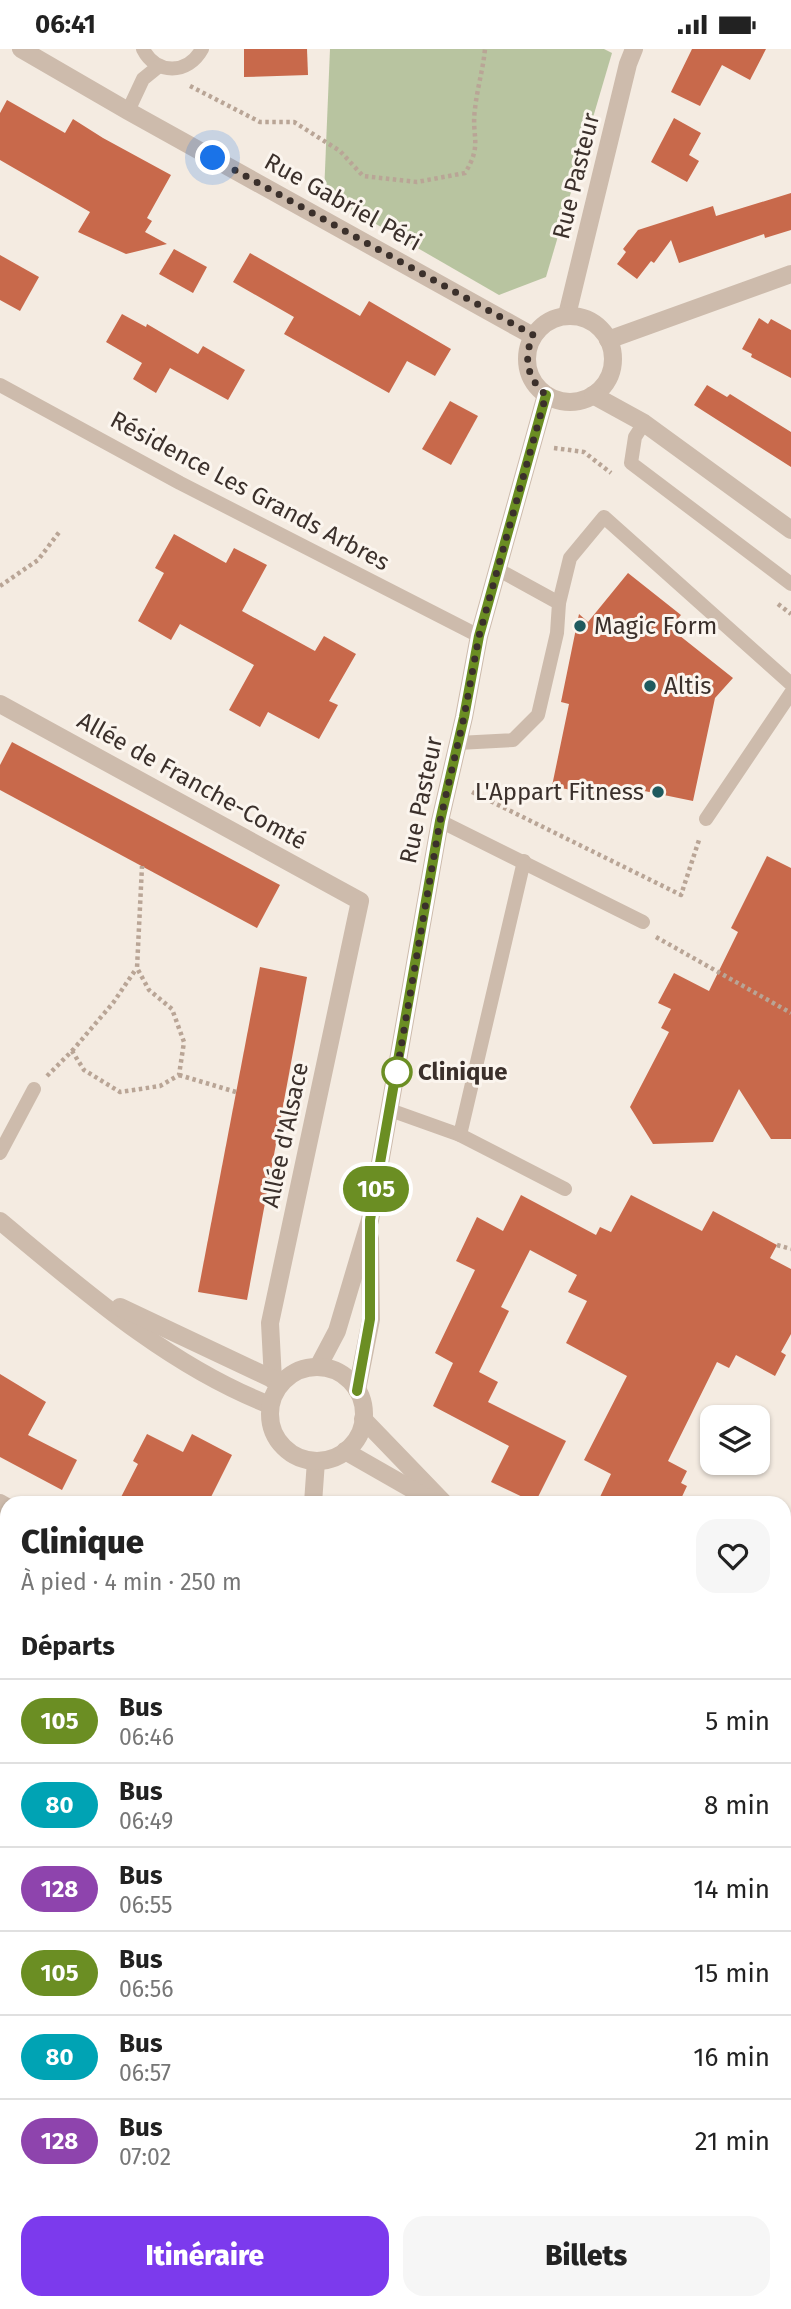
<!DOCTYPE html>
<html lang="fr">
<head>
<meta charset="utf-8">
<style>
	:root { --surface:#fff; --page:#f6f6f6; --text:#222; --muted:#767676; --line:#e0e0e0; --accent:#7c3aed }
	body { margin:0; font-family:"Fira Sans",sans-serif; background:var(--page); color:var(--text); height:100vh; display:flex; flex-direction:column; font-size:26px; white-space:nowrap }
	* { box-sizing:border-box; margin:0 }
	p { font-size:23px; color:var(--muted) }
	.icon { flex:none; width:38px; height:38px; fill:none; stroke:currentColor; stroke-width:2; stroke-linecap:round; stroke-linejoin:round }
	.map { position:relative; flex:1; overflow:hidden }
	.sheet { position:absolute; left:0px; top:1447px; width:791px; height:814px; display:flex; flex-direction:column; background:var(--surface); border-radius:21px 21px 0 0; box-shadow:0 2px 5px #0004 }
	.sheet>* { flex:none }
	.badge { padding:0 14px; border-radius:23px; font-size:24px; line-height:46px }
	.buttons { position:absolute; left:700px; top:1356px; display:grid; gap:14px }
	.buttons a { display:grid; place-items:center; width:70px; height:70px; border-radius:14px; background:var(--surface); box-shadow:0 2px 5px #0004; font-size:35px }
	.you { position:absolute; width:35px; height:35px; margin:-18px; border:5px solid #fff; border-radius:50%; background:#1a73e8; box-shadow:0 0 0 10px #1a73e833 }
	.map>.badge { position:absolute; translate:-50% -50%; box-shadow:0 0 0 4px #fff }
	h2 { padding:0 21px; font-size:26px; line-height:63px }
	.round { display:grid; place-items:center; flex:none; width:74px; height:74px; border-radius:21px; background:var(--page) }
	.head { display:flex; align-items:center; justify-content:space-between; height:119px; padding:0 21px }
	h1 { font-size:33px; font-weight:800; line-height:52px }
	.cta { display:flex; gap:14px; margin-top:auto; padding:14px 21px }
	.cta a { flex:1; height:80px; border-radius:21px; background:var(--accent); color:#fff; font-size:28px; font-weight:800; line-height:80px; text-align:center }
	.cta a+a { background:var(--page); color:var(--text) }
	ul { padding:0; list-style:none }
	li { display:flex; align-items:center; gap:21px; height:84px; padding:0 21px; border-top:2px solid var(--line) }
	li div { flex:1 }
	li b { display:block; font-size:26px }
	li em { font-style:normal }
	li .badge { min-width:77px; font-weight:700; text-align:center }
	.status { display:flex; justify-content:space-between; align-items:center; height:49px; padding:0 35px; background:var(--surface); direction:ltr }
	.status svg { height:19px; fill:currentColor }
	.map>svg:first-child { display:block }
</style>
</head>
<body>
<div class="status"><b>06:41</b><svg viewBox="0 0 49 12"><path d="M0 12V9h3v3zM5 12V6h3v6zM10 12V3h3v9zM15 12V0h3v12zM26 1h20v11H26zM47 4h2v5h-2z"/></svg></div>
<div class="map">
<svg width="791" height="2260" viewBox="0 0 791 2260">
	<rect width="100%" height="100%" fill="#f4ebe1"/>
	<polygon fill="#b8c4a0" points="330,0 604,0 612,4 546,228 499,246 324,145"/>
	<g fill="#c8694b">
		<polygon points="244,0 307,0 308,26 244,28"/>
		<polygon points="692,0 766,0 750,31 722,16 700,57 671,43"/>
		<polygon points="7,51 65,84 73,70 103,89 171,126 147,169 152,172 145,183 167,195 126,205 78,183 90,163 0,111 0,64"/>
		<polygon points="674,69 701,84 689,106 699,112 687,133 651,113"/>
		<polygon points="791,144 791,181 765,189 764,185 679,214 671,191 654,214 651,212 637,230 617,215 626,203 623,200 638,181 713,157 716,167"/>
		<polygon points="174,200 207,218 193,244 159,225"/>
		<polygon points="250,204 360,267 369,252 451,300 435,327 407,312 389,344 284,285 294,268 233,233"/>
		<polygon points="0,206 39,228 20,262 0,251"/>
		<polygon points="122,265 146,278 147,275 198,305 203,297 245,321 228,351 170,319 156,344 133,330 142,314 106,293"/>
		<polygon points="759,269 768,275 771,270 791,281 791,329 751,308 752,305 742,300"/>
		<polygon points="707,336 727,348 730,345 791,383 791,418 694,356"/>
		<polygon points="450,352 478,367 451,416 422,400"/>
		<polygon points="174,485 226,514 234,499 267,516 242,562 315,602 324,587 356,605 329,652 338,656 319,690 268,663 260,678 229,661 254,616 180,575 171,591 138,572 164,524 155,519"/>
		<polygon points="628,524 681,566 670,579 733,629 715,649 693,752 620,737 618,751 552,737 569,655 561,653 579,565 588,573"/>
		<polygon points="12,693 280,836 257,879 0,741 0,716"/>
		<polygon points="767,807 791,819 791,1090 771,1090 739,1040 713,1093 653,1095 630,1058 669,983 661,979 671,960 658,954 674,924 709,942 738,883 731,879"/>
		<polygon points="260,918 307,928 247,1251 198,1243"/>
		<polygon points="521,1146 596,1186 600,1178 611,1183 631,1146 702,1182 713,1162 777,1196 770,1209 791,1220 791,1285 781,1303 786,1306 775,1327 736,1306 729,1319 717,1313 668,1412 687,1422 681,1434 687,1437 679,1454 614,1454 600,1448 611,1425 584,1411 627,1327 566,1294 587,1252 568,1243 577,1226 530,1201 501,1258 509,1262 479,1323 498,1333 488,1353 566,1392 535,1454 491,1433 509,1397 433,1357 453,1314 435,1304 475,1221 456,1212 477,1168 503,1182"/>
		<polygon points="0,1325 46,1353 28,1386 77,1411 62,1441 0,1408"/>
		<polygon points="147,1385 183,1403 192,1385 232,1406 208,1454 118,1454 138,1415 133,1412"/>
	</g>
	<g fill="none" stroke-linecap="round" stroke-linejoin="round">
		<g stroke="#b9a596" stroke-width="4.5" stroke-dasharray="3.5 3.5" stroke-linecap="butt">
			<path d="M190,37L260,73H294L340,102L363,127L417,133L465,124C483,95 471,88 475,60C477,40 483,21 485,0"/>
			<polyline points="554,399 584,403 611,424"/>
			<polyline points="0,537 38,511 60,482"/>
			<polyline points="778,555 791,565"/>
			<polyline points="472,743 681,846 699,791"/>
			<polyline points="656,888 791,964"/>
			<polyline points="72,1002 113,954 136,920"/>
			<polyline points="179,1026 236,1043"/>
			<polyline points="47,1027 72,1002 84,1021 120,1043 160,1037 179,1026 184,993 172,960 149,941 137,919 142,817"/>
			<polyline points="777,1196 791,1200"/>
		</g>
		<g stroke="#cdbbac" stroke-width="14">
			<path d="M143,0C156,26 188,26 202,0"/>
			<polyline points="128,62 143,30 159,17"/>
			<polyline points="0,336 180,434 479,587"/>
			<polyline points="644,374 635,388 631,414 791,535"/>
			<polyline points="559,554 570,509 604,468 791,635"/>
			<polyline points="458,694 513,691 538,666 557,584 559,554 497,520"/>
			<polyline points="706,770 791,644"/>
			<polyline points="440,772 643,873"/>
			<polyline points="390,1061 460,1086 524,812"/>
			<polyline points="460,1086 565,1140"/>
			<polyline points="0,1104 34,1040"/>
			<polyline points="0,1635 7,1625"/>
			<polyline points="0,1769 7,1769"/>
		</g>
		<g stroke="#cdbbac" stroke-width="18">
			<polyline points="21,0 128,62 533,287"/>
			<polyline points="608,291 791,225"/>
			<polyline points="0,655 360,852 270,1274 273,1331"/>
			<polyline points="363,1370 444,1454"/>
			<polyline points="345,1402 436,1454"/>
			<polyline points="0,1454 7,1458"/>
			<polyline points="313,1454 316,1412"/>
			<polyline points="784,1706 791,1710"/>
			<polyline points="784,1814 791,1793"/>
			<polyline points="784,1980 791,1984"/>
			<polyline points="0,2240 7,2244"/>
			<polyline points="27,2254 39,2260"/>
			<polyline points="399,2254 401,2260"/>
			<polyline points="220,2260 223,2254"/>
			<polyline points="621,2260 624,2254"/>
		</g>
		<g stroke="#cdbbac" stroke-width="18">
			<polyline points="567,266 628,15 634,0"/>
			<circle cx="570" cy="310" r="43"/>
			<polyline points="593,346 644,374 791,481"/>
			<path d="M0,1172C83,1241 169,1317 270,1356"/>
			<polyline points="120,1258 281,1334"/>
			<polyline points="318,1318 337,1282 370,1171 440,772 464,668 479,587 546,346"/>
			<circle cx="317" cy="1365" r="47"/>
			<polyline points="357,1341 371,1270 370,1189"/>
		</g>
	</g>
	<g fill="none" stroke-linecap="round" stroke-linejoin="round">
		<g stroke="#fff" stroke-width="16">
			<polyline id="line" points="357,1342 370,1270 370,1171 440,772 464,668 479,587 546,346"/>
		</g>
		<use href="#line" stroke="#6b8e23" stroke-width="10"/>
		<path stroke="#3b302b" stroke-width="7" stroke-dasharray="0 12.6" d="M213,109L533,286C523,310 527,329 546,346L479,587L464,668L440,772L395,1033L397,1023"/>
	</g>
	<g fill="#1f5a5e" stroke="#fbf5ee" stroke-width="2.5">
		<circle cx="580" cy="577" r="7"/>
		<circle cx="650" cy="637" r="7"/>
		<circle cx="658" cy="743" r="7"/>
	</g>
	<circle fill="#fff" stroke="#6b8e23" stroke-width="3.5" cx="397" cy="1023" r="14"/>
	<g text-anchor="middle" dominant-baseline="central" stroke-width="6" stroke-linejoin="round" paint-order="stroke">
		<g font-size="24" fill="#3b302b" stroke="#fbf5ee">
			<text transform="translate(576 127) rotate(-76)">Rue Pasteur</text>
			<text transform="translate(343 153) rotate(29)">Rue Gabriel Péri</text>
			<text transform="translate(250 442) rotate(28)">Résidence Les Grands Arbres</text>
			<text transform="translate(192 732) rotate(29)">Allée de Franche-Comté</text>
			<text transform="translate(421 751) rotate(-78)">Rue Pasteur</text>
			<text transform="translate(285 1086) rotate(-78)">Allée d'Alsace</text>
		</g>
		<g font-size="24" fill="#3b302b" stroke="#fbf5ee" text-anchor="start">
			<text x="594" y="577">Magic Form</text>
			<text x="664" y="637">Altis</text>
			<text x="644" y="743" text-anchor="end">L'Appart Fitness</text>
		</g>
		<g font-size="24" font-weight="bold" fill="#3b302b" stroke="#fbf5ee" text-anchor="start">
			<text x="418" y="1023">Clinique</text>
		</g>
	</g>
</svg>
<div class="buttons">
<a><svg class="icon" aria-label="layers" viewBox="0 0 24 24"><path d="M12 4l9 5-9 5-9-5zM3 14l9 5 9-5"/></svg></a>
</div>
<div class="you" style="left:213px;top:109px"></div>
<b class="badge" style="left:376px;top:1140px;background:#6b8e23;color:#fff">105</b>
<section class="sheet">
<div class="head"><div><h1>Clinique</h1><p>À pied · 4 min · 250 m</p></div><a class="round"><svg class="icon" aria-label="heart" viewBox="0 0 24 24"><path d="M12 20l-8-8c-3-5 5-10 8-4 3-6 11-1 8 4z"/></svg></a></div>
<h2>Départs</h2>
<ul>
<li><span class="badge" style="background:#6b8e23;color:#fff">105</span><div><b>Bus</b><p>06:46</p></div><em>5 min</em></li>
<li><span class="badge" style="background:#00a3b4;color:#fff">80</span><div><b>Bus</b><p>06:49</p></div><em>8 min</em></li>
<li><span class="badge" style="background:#8e44ad;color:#fff">128</span><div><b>Bus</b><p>06:55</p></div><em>14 min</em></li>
<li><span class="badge" style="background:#6b8e23;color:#fff">105</span><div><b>Bus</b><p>06:56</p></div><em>15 min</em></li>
<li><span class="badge" style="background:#00a3b4;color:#fff">80</span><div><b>Bus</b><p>06:57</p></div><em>16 min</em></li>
<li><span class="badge" style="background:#8e44ad;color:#fff">128</span><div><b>Bus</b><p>07:02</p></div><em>21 min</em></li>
</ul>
<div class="cta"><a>Itinéraire</a><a>Billets</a></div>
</section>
</div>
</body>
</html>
